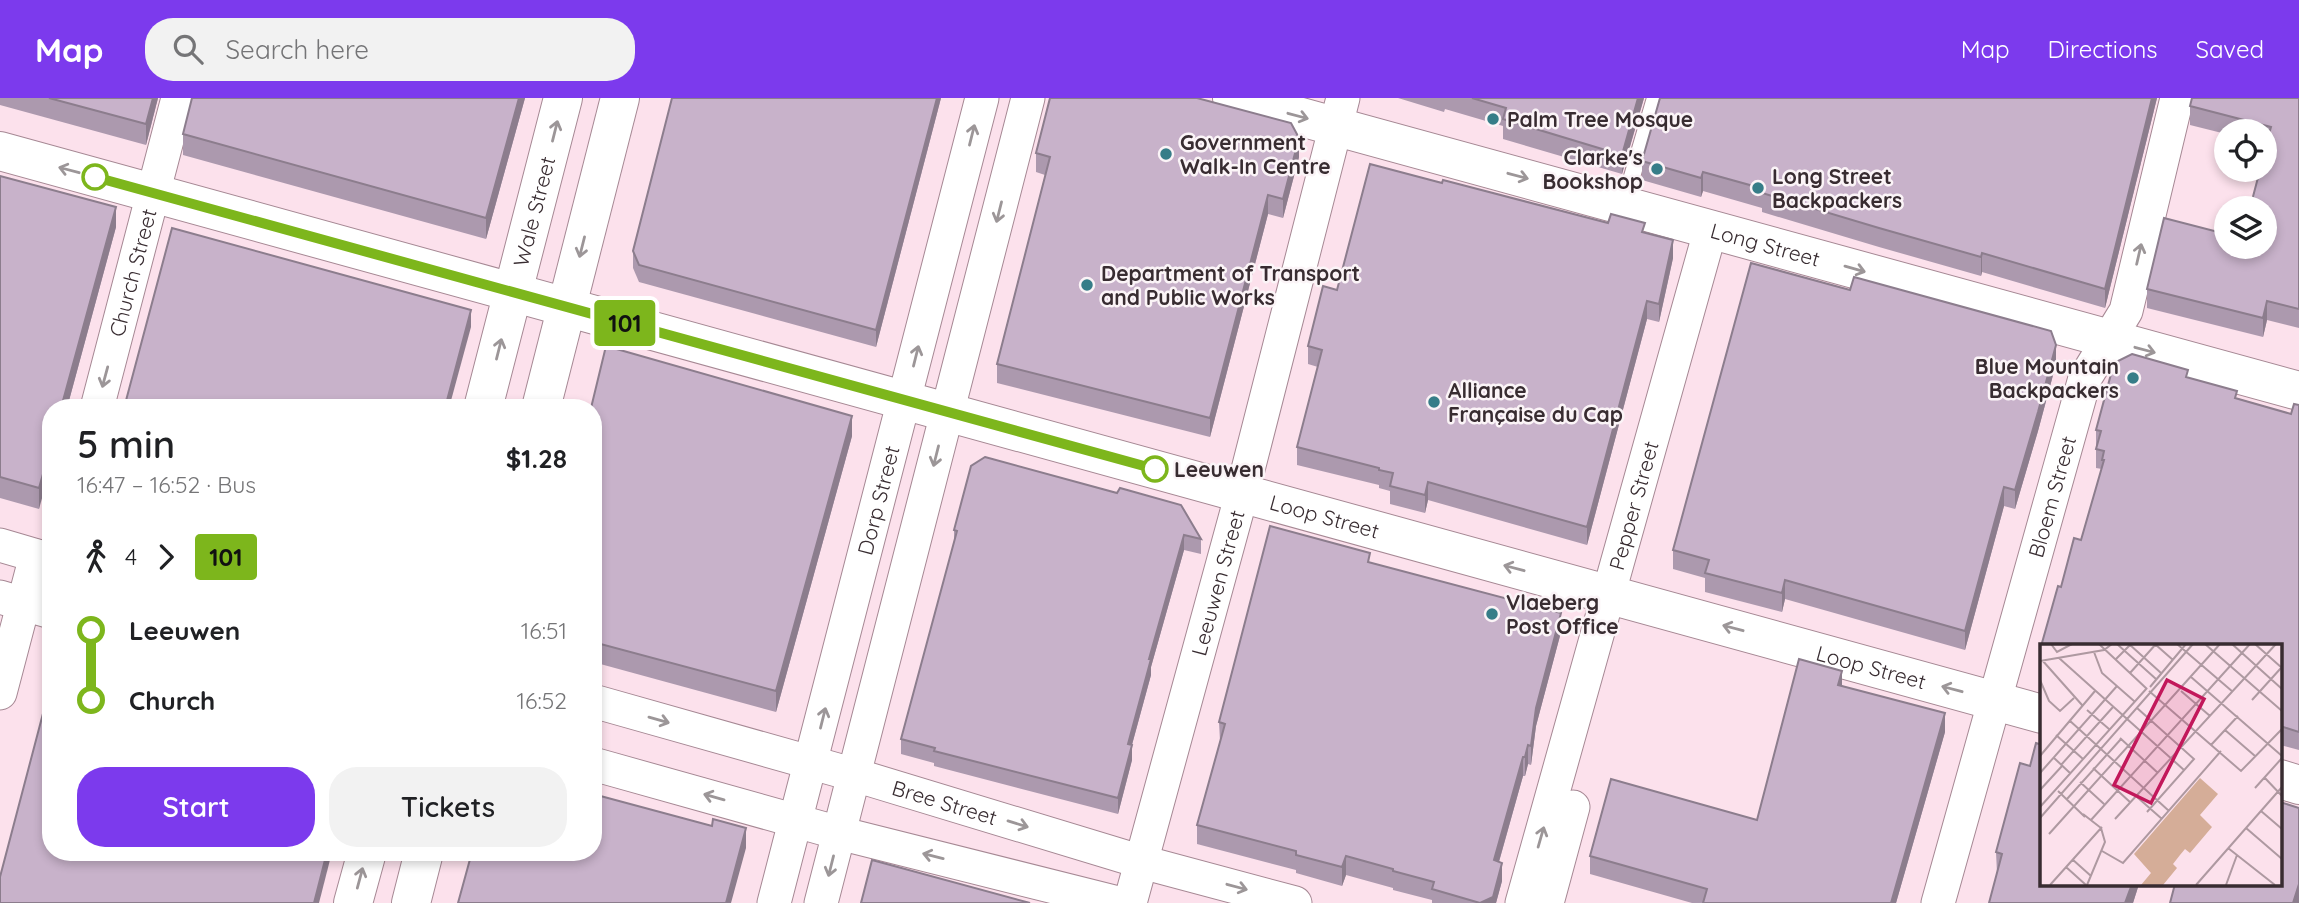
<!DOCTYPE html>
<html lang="en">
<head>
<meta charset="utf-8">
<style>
	:root { --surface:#fff; --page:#f2f2f2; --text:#202124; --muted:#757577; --accent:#7c3aed }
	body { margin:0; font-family:Quicksand,sans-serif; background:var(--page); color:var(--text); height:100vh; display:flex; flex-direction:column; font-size:26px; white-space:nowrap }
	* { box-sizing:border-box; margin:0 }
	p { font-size:23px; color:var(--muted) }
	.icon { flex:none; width:38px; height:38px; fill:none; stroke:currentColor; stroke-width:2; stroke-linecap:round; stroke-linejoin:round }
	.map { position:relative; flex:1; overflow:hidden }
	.details { position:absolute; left:42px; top:301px; width:560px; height:462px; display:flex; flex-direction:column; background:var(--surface); border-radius:28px; box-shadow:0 4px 10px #0003 }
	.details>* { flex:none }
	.badge { padding:0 14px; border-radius:5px; font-size:24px; line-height:46px }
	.controls { position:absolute; left:2214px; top:21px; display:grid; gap:14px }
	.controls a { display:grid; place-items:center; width:63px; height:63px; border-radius:50%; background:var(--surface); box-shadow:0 4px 10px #0003; font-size:35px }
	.map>.badge { position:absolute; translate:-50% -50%; box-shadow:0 0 0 4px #fff }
	.legs { display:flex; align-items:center; gap:10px; height:77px; padding:0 35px; font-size:23px }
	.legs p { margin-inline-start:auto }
	.summary { display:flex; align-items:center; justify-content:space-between; height:119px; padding:0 35px }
	h1 { font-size:38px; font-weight:600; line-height:52px }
	.button { display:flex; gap:14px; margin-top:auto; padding:14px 35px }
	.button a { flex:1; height:80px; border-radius:28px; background:var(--accent); color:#fff; font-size:28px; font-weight:600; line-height:80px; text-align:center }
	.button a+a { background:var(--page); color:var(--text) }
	ul { padding:0 35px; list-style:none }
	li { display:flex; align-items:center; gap:24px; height:70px; font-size:26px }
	li i { display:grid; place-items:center; width:10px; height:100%; margin:0 9px; background:currentColor }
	li i::after { content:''; width:18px; height:18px; margin:-9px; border:5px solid; border-radius:50%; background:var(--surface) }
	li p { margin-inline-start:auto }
	li:first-child i { background:linear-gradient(#0000 50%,currentColor 0) }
	li:last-child i { background:linear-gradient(currentColor 50%,#0000 0) }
	header { display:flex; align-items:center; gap:42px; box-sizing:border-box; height:98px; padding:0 35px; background:var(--accent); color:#fff }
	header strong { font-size:33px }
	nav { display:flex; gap:38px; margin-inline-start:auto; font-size:24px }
	.search { width:490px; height:63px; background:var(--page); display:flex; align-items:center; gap:18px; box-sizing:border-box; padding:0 24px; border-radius:28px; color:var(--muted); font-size:26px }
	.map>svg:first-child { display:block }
</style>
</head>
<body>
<header>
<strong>Map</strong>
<div class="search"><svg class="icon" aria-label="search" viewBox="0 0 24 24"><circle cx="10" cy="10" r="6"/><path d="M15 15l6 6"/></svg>Search here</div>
<nav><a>Map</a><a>Directions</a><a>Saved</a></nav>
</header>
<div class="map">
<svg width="2299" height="805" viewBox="0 0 2299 805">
	<rect width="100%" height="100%" fill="#fce1ec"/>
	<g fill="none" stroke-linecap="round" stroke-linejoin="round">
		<g stroke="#a68894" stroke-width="18">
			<polyline id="service" points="1624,106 1655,0"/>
		</g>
		<g stroke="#a68894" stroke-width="35">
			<g id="minor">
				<path id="s1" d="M97,310L178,0"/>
				<polyline points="0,447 51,462"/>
				<polyline points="0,499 51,514"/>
				<polyline points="0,595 36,458"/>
				<path id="s2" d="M593,603L855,677L1142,764L1295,805"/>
				<polyline points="593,666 839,735 1118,805"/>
				<path id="s3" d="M774,805L982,0"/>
				<polyline points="821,805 1028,0"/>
				<path id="s4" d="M1130,805L1242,395L1343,0"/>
				<path id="s5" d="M1522,805L1711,130"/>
				<polyline points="1547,805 1573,709"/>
				<path id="s6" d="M1938,805L2085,280L2126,213L2177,0"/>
			</g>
		</g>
		<g stroke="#a68894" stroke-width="40">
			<g id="tertiary">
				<path id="s7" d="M1232,0L2299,293"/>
				<path id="s8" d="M0,53L2042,616"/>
				<polyline points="2280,681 2299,687"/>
			</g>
		</g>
		<g stroke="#a68894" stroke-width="40">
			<g id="secondary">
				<path id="s9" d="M483,310L563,0"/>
				<polyline points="541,310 620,0"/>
				<polyline points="353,805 367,754"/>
				<polyline points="411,805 424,754"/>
			</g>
		</g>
		<use href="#service" stroke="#fff" stroke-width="16"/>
		<use href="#minor" stroke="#fff" stroke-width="33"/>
		<use href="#tertiary" stroke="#fff" stroke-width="38"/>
		<use href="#secondary" stroke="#fff" stroke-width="38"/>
	</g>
	<g fill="#ac99ae">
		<polygon points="0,0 158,0 146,47 0,7"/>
		<polygon points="525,0 486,141 183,57 183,36"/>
		<polygon points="941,0 876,249 639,184 633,170 633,153"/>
		<polygon points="1398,0 1644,0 1622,76 1503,41 1503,28 1445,11 1444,14"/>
		<polygon points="1660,0 2157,0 2105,210 1982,174 1981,178 1879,149 1762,114 1762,110 1703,93 1701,99 1642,82 1642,63"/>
		<polygon points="2299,0 2299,230 2267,222 2263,239 2147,210 2147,191 2264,149 2266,46 2264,46 2264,33 2226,33 2226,36 2190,27 2190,8"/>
		<polygon points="1036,55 1299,59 1283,120 1268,116 1210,339 997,285 997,266 1045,77 1036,74"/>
		<polygon points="0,78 116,129 67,310 51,310 39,411 0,400"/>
		<polygon points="1442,85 1645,135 1673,160 1659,224 1647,221 1587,447 1428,402 1425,415 1390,406 1390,393 1379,390 1379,387 1297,367 1297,349 1318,269 1308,266 1308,248"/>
		<polygon points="2056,266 2038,333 2015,411 2004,408 1965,552 1785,501 1782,514 1705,494 1705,480 1673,471 1673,452"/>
		<polygon points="2188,279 2237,300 2291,316 2299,307 2299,652 2280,647 2280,548 2042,548 2042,573 2040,570 2040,552 2061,489 2081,442 2102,371 2096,370 2096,332"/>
		<polygon points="593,310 852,338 776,614 593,564"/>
		<polygon points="971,368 1201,441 1201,456 1184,452 1151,569 1151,577 1132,647 1132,662 1118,716 934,668 934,665 901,656 901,641 954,444 954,432"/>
		<polygon points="1370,465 1561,534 1536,628 1531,667 1528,666 1525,678 1523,678 1499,764 1502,783 1496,805 1432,805 1432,802 1393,792 1393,790 1346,777 1342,788 1296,775 1296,772 1197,746 1197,727 1220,643 1219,624"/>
		<polygon points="1842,588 1945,634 1896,805 1692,805 1590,776 1590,758 1757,722"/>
		<polygon points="2030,668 2042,786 2139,786 2133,805 1989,805 1997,775 1996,754"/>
	</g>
	<g fill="#8c7d8d">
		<polygon points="153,0 158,0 146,47 146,26"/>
		<polygon points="519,0 525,0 486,141 486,120"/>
		<polygon points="937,0 941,0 876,249 876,232"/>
		<polygon points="1638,0 1644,0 1622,76 1622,57"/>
		<polygon points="2152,0 2157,0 2105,210 2105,191"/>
		<polygon points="1299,40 1299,59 1283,120 1283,101"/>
		<polygon points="1703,74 1703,93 1701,99 1701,80"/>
		<polygon points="1268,97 1268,116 1210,339 1210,320"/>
		<polygon points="116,109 116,129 67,310 61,310"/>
		<polygon points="1673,142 1673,160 1659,224 1659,206"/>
		<polygon points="1982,155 1982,174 1981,178 1981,159"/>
		<polygon points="1647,203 1647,221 1587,447 1587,429"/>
		<polygon points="2267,203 2267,222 2263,239 2263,220"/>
		<polygon points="471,212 471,229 449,310 445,310"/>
		<polygon points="2056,247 2056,266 2038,333 2015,411 2015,392"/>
		<polygon points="852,318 852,338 776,614 776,593"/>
		<polygon points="51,348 51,368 39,411 39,390"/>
		<polygon points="1428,384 1428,402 1425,415 1425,397"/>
		<polygon points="2004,389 2004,408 1965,552 1965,533"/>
		<polygon points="1184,437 1184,452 1151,569 1151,577 1128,661 1128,646 1149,561"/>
		<polygon points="1785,482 1785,501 1782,514 1782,495"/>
		<polygon points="1561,515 1561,534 1536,628 1531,667 1531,648 1536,610"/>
		<polygon points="1842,573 1842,591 1838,587"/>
		<polygon points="1945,615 1945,634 1896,805 1891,805"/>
		<polygon points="1132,647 1132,662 1118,716 1118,700"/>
		<polygon points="1528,647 1528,666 1525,678 1525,659"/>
		<polygon points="1523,659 1523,678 1494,781 1494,762"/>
		<polygon points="746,730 746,750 731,805 726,805"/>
		<polygon points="327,754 332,754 319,805 314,805"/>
		<polygon points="1346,758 1346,777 1342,788 1342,769"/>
		<polygon points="1502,765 1502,783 1496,805 1480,805"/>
		<polygon points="2132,786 2139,786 2133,805 2125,805"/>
		<polygon points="2299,786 2299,805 2293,805"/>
	</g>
	<g fill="#c8b2ca" stroke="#8c7d8d" stroke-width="2">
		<polygon points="49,0 153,0 146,26"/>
		<polygon points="192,0 519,0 486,120 183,36"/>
		<polygon points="672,0 937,0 876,232 639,167 633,153"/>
		<polygon points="1050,0 1197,0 1291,25 1299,40 1283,101 1268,97 1210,320 997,266 1050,59 1036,55"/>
		<polygon points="1472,0 1638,0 1622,57 1503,21 1506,10"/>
		<polygon points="1660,0 2152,0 2105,191 1982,155 1981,159 1879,130 1762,95 1764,91 1703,74 1701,80 1642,63"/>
		<polygon points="2192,0 2299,0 2299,211 2267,203 2263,220 2147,191 2164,120 2226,136 2226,149 2264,149 2264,110 2250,110 2260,72 2264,72 2264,53 2271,29 2190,8"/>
		<polygon points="1370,66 1442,85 1443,82 1608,125 1611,116 1645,125 1642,134 1673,142 1659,206 1647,203 1587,429 1428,384 1425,397 1390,388 1393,375 1379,372 1379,370 1297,349 1322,252 1308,248 1323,188 1337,192"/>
		<polygon points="0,78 116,109 61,310 51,310 51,348 39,390 0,379"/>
		<polygon points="172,130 471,212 445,310 124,310"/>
		<polygon points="1751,165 1850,192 1854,179 2051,233 2056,247 2038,314 2015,392 2004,389 1965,533 1785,482 1782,495 1705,475 1709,462 1673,452"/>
		<polygon points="606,248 852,318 776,593 593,544 593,310 591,310"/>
		<polygon points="2132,256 2188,272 2186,279 2237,293 2235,300 2291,316 2294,306 2299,307 2299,634 2280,628 2280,548 2042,548 2042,554 2040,552 2058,488 2061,489 2074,440 2081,442 2104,362 2102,362 2104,353 2096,351 2101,333 2096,332 2114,265"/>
		<polygon points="985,359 1117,395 1120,390 1181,407 1201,441 1184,437 1149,561 1151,561 1128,646 1132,647 1118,700 934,653 935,650 901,641 957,433 954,432 971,368"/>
		<polygon points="1270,428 1370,455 1368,464 1561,515 1536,610 1531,648 1528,647 1525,659 1523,659 1494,762 1502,765 1493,799 1480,805 1432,791 1434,784 1393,773 1393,771 1346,758 1342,769 1296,757 1296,753 1197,727 1225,626 1219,624"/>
		<polygon points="1799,561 1842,573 1838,587 1945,615 1891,805 1703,805 1707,791 1590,758 1611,681 1757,722"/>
		<polygon points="51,585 51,754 327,754 314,805 0,805 0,779"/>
		<polygon points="2036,645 2042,647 2042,786 2132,786 2125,805 1989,805 2002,756 1996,754 2020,665 2030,668"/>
		<polygon points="593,696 712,728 713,721 746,730 726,805 458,805 472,754 593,754"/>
		<polygon points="2280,704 2299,710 2299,786 2293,805 2170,805 2175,786 2280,786"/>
		<polygon points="872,762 1030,805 861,805"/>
	</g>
	<defs><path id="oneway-shaft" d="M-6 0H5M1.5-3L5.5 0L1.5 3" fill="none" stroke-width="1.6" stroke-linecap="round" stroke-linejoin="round" transform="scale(1.75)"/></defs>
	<g stroke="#9c9698">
		<use href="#oneway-shaft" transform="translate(1298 18) rotate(15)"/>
		<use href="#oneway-shaft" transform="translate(555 33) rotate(-76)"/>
		<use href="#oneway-shaft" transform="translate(972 37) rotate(-76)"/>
		<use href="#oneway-shaft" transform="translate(69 72) rotate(-165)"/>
		<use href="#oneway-shaft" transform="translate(1518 78) rotate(15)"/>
		<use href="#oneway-shaft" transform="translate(999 114) rotate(104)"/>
		<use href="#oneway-shaft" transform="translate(582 149) rotate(104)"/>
		<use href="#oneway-shaft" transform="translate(2139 156) rotate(-77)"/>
		<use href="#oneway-shaft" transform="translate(1855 171) rotate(16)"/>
		<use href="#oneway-shaft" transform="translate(499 251) rotate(-76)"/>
		<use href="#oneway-shaft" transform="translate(2145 252) rotate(15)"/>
		<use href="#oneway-shaft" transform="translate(916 258) rotate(-76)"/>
		<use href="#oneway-shaft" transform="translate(105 279) rotate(105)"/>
		<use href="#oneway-shaft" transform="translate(936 358) rotate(104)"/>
		<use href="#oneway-shaft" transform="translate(1514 470) rotate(-165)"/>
		<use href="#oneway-shaft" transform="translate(1733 530) rotate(-165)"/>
		<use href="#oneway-shaft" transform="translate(1952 591) rotate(-165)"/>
		<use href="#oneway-shaft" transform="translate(823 620) rotate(-76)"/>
		<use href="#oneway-shaft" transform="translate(659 622) rotate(16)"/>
		<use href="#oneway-shaft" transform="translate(714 699) rotate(-164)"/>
		<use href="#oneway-shaft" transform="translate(1018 726) rotate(17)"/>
		<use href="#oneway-shaft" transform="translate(1541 739) rotate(-74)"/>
		<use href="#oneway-shaft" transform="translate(933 758) rotate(-166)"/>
		<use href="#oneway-shaft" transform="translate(831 768) rotate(104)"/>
		<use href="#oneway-shaft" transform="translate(360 780) rotate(-75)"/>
		<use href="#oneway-shaft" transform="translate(1237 789) rotate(15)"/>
	</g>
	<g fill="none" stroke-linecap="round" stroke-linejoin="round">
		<g stroke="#fff" stroke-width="16">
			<polyline id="line-1" points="95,79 1155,371"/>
		</g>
		<use href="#line-1" stroke="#7db61c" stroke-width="10"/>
	</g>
	<g fill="#367d88" stroke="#fbf4f7" stroke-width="2.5">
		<circle cx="1493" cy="21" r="7"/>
		<circle cx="1166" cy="56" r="7"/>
		<circle cx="1657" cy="71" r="7"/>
		<circle cx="1758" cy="90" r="7"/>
		<circle cx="1087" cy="187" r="7"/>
		<circle cx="2133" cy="280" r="7"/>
		<circle cx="1434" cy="304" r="7"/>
		<circle cx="1492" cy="516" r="7"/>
	</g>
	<g fill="#fff" stroke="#7db61c" stroke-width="3.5">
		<circle cx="95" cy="79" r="12"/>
		<circle cx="1155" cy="371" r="12"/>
	</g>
	<g text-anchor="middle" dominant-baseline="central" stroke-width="5" stroke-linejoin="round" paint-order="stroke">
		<g font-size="21" font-weight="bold" fill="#382c31" stroke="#fbf4f7" text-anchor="start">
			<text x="1507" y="21">Palm Tree Mosque</text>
			<text x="1180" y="44">Government<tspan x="1180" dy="24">Walk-In Centre</tspan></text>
			<text x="1643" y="59" text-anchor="end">Clarke's<tspan x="1643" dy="24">Bookshop</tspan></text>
			<text x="1772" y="78">Long Street<tspan x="1772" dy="24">Backpackers</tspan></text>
			<text x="1101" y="175">Department of Transport<tspan x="1101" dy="24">and Public Works</tspan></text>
			<text x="2119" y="268" text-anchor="end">Blue Mountain<tspan x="2119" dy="24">Backpackers</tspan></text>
			<text x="1448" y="292">Alliance<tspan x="1448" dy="24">Française du Cap</tspan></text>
			<text x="1506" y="504">Vlaeberg<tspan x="1506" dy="24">Post Office</tspan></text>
		</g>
		<g font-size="21" fill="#382c31" stroke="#fbf4f7">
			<text stroke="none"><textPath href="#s9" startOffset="203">Wale Street</textPath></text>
			<text stroke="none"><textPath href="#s7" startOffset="553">Long Street</textPath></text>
			<text stroke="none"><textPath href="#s1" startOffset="140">Church Street</textPath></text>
			<text stroke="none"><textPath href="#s6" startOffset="422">Bloem Street</textPath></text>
			<text stroke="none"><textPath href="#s3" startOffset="416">Dorp Street</textPath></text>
			<text stroke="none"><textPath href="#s5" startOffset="413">Pepper Street</textPath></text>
			<text stroke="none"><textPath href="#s8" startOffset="1374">Loop Street</textPath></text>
			<text stroke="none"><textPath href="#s4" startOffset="332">Leeuwen Street</textPath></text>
			<text stroke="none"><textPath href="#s8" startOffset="1941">Loop Street</textPath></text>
			<text stroke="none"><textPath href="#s2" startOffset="366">Bree Street</textPath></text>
		</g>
		<g font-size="21" font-weight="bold" fill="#382c31" stroke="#fbf4f7" text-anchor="start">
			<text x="1174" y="371">Leeuwen</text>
		</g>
	</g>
	<g transform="translate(2040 546)">
		<rect width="242" height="242" fill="#fce1ec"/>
		<path d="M160,134L178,150L160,171L172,183L150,209L145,205L140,211L133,220L137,224L123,241H101L111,229L94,210Z" fill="#d5ad98"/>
		<path fill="none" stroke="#ae99a1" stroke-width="2" d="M11,0L17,8L32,0M59,0L107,45M77,0L116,35M89,0L121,29M137,0L193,48M165,0L242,67M192,0L242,45M215,0L242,24M116,1L133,16M54,8L62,29L94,57M19,14L144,126M2,16L42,61M75,16L91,0M0,17L64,6L72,0M90,29L116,0M151,33L242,112M0,36L9,57L20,67L34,54M110,43L146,0M109,47L201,127L242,85M141,47L170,72M212,56L241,24M97,64L154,115L107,168M47,66L69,85M29,76L129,167M185,86L215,112M16,91L43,115M80,94L118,129M171,101L198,72M0,112L55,47M13,113L30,129M21,121L73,63M53,124L91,159M0,129L77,42M224,133L242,152M40,138L64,160M215,144L242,114M0,146L22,122M18,147L45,173M97,153L122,175M27,155L81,95M0,163L107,44M221,167L242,185M43,170L61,184L65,198L47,241M0,174L153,0M75,175L236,0M51,176L210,0M206,184L242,215M9,190L180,0M188,204L235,241M62,207L83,219L181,107M32,215L51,232M26,223L46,241M10,241L62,183M156,241L242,143M186,241L197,211"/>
		<path fill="#c2185b" fill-opacity="0.15" stroke="#c2185b" stroke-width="3.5" d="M127,36L164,55L111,159L74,141Z"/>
		<rect width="242" height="242" fill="none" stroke="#382c31" stroke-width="3.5"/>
	</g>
</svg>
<div class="controls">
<a><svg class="icon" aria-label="locate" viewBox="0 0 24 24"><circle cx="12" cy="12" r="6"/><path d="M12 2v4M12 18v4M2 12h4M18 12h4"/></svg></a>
<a><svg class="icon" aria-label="layers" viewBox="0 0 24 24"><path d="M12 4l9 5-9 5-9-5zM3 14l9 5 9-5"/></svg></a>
</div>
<b class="badge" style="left:625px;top:225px;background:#7db61c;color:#111">101</b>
<section class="details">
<div class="summary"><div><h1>5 min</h1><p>16:47 – 16:52 · Bus</p></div><b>$1.28</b></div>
<div class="legs"><svg class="icon" aria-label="walk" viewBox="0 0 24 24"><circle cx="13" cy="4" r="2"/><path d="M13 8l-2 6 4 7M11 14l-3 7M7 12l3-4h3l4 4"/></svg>4<svg class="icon" aria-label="forward" viewBox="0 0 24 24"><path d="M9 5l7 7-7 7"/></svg><b class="badge" style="background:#7db61c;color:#111">101</b></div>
<ul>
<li><i style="color:#7db61c"></i><b>Leeuwen</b><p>16:51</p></li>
<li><i style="color:#7db61c"></i><b>Church</b><p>16:52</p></li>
</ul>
<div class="button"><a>Start</a><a>Tickets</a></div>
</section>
</div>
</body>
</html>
